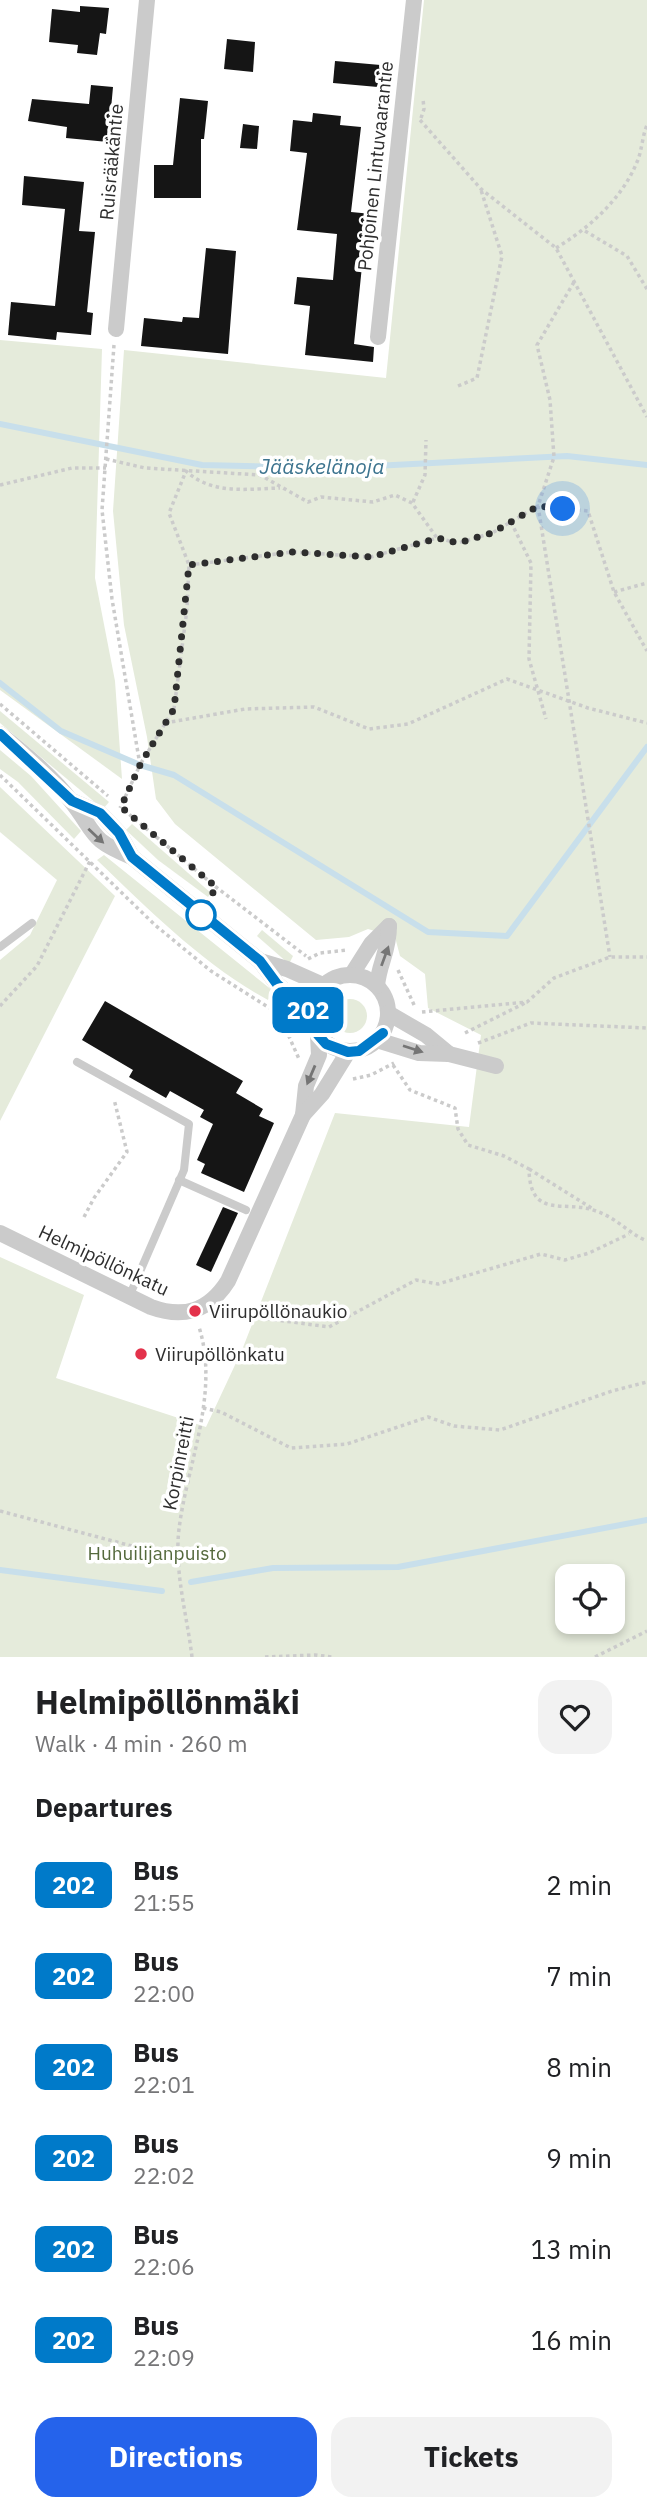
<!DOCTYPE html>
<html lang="en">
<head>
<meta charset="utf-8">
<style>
	:root { --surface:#fff; --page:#f2f2f2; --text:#202124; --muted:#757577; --accent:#2563eb }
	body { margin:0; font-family:"IBM Plex Sans",sans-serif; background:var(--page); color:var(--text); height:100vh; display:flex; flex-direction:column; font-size:26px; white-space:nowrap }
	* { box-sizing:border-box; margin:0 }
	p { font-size:23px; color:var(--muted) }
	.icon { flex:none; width:38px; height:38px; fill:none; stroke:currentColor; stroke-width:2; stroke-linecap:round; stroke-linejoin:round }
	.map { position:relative; height:1657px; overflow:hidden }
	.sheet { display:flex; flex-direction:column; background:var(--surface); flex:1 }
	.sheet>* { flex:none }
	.badge { padding:0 14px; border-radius:10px; font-size:24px; line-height:46px }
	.fabs { position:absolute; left:555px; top:1564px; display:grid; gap:14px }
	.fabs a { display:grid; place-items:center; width:70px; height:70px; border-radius:14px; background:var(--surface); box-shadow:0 4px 10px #0003; font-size:35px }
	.you { position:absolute; width:35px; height:35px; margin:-18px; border:5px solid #fff; border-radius:50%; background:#1a73e8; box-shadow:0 0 0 10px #1a73e833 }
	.map>.badge { position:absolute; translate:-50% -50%; box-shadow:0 0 0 4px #fff }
	h2 { padding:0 35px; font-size:26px; line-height:63px }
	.round { display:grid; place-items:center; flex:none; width:74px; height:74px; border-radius:21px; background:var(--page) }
	.summary { display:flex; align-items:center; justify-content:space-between; height:119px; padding:0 35px }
	h1 { font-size:33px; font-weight:800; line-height:52px }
	.cta { display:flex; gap:14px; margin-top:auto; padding:14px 35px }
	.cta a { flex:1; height:80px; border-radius:21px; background:var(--accent); color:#fff; font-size:28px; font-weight:800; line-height:80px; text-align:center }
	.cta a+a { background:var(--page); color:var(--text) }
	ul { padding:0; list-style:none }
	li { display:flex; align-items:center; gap:21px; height:91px; padding:0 35px }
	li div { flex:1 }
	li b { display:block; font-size:26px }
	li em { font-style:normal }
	li .badge { min-width:77px; font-weight:700; text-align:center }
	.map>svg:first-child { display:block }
</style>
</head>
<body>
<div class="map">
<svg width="647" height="1657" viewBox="0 0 647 1657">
	<rect width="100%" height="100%" fill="#fff"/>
	<g fill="#e5ebdb" fill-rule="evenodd">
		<path d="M424,0H647V1657H0V1257L84,1295L56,1378L206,1427L242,1350L335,1113L469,1127L481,1035L428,1008L425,974L400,956L395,937L368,929L349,937L316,940L175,824L156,799L147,737L124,625L113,511L124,350L386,378ZM567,1577H612V1622H567Z"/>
		<polygon points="0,340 102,349 95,578 115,681 122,779 0,690"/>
		<polygon points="0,711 109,802 103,809 0,723"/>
		<polygon points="0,750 31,776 81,831 74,839 18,782 0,769"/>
		<polygon points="0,787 115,896 0,1121 0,960 30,935 57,880 0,832"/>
		<polygon points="132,824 211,893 208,897 158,860 126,830"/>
		<path d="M104,855L273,991L268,1000C205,966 149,910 97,860Z"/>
		<polygon points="262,930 293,956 289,964 257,936"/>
		<circle cx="350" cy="1016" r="17"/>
	</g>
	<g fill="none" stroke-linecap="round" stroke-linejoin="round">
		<g stroke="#c8dfeb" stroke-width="6">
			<polyline points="0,424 202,465 335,468 567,456 647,465"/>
			<polyline points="0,683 61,731 140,765 174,775 428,932 507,936 647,747"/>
			<polyline points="0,1570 162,1591"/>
			<polyline points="191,1582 273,1568 398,1567 647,1520"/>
		</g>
	</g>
	<g fill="#151515">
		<polygon points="80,6 109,8 106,34 100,33 97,55 77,53 78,45 49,42 52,9 80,12"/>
		<polygon points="227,39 255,42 253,72 224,69"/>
		<polygon points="335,61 392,66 389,88 333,83"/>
		<polygon points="91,85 113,87 108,142 66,138 67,127 28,121 32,99 89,104"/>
		<polygon points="180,98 208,101 204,139 201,139 201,198 154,198 154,165 173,165"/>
		<polygon points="313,113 341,116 340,125 361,127 351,212 372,214 369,238 365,237 354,344 374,347 373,362 305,355 310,306 294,304 297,277 333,280 337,234 297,230 307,153 290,151 293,120 312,122"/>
		<polygon points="243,124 259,126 257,149 240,148"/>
		<polygon points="24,176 84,182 79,231 95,232 87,312 93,313 91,335 57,332 56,340 8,335 11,302 55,306 65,209 22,205"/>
		<polygon points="206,248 236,251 228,354 141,346 144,318 182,322 183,317 199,318"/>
		<polygon points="105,1001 243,1081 236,1093 263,1109 259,1116 274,1123 244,1192 201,1173 205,1164 197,1160 213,1124 200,1117 204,1110 170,1091 166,1098 129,1077 133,1070 82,1040"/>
		<polygon points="223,1207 238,1213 211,1272 196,1265"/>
	</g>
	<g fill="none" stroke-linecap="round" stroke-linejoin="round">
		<g stroke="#cbcbcb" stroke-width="3.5" stroke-dasharray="3.5 3.5" stroke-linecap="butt">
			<polyline points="421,118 424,109 423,99"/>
			<polyline points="420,120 481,189 556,248 647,417"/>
			<polyline points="585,231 627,256 647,289"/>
			<path d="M556,248C589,228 622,199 637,162C642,151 642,137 647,125"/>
			<polyline points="574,282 537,345 550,400 554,457 538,506 610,957"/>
			<polyline points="114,345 102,510 112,599 140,765 120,808"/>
			<polyline points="458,386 477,378 502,256 481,190"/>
			<polyline points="106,459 145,468 260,475 308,502 321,497 373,502 395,495 412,503 437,538 458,543 492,533 538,506 588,511 614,592 647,651"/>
			<polyline points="0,485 72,468 106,468"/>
			<polyline points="413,502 425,475 426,440"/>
			<polyline points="511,522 531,563 529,659 546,719"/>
			<polyline points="189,565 292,552 371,557 437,538"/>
			<polyline points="614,592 647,583"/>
			<polyline points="0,704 108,796"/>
			<polyline points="165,723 245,709 314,707 369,729 408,724 507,679 588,708 647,723"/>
			<path d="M141,763L174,709L187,609L189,565L169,513L186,471C212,495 247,489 280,488"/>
			<polyline points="0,775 155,925 211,971 279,1014 299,1059"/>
			<polyline points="124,810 216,887 306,956"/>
			<polyline points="308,959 320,953 347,950"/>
			<polyline points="398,970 415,1007"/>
			<polyline points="0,1006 37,966 90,861"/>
			<polyline points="422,1012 527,1002 554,978 610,957 647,957"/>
			<polyline points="465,1033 525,1003"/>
			<polyline points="478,1043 531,1023 647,1028"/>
			<path d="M393,1065L410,1090L455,1108L458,1129L468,1145L504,1156L529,1169C530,1221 565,1199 596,1211C617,1218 628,1233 647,1241"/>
			<polyline points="353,1079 371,1075 394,1063"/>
			<polyline points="529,1169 593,1209"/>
			<polyline points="84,1217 94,1198 127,1152 114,1099"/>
			<polyline points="225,1313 329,1327 416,1280 438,1284 541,1254 565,1260 589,1253 629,1234"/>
			<polyline points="203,1408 221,1412 291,1448 347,1444 428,1417 454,1426 500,1430 612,1391 647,1382"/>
			<polyline points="0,1511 177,1558"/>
			<path d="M192,1657C187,1615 174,1571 179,1529C187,1464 220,1393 199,1327"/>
			<polyline points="265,1657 315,1655 332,1657"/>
			<polyline points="595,1657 647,1631"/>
		</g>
		<g stroke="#cbcbcb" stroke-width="8">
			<polyline points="0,947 32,923"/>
			<polyline points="77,1062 189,1124 184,1170 129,1297"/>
			<polyline points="179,1180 246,1210"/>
		</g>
		<g stroke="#cbcbcb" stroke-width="16">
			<polyline points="116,329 147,0"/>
			<polyline points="378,337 414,0"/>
			<path d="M0,734C24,753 52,776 71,801C97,834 88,839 132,857"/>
			<polyline points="72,801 100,813 119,833 132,857 260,961 277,984 311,1013"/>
			<polyline points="260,961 287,969 323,985"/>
			<polyline points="352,974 371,944 389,926"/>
			<circle cx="350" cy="1013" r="38"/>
			<path d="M377,986C379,963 389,952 389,926"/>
			<polyline points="388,1013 426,1035 449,1054"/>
			<polyline points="377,1040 419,1053 449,1054 496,1066"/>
			<polyline points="303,1115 306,1086 319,1055 318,1035"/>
			<path d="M0,1233L151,1307C184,1319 209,1311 228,1281L303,1115L322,1094L348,1052"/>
		</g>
	</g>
	<defs><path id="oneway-solid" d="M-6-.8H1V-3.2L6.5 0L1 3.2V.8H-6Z" transform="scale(1.75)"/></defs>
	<g fill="#757575">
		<use href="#oneway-solid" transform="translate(96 836) rotate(43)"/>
		<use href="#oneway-solid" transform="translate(385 956) rotate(-70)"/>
		<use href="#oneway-solid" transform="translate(413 1049) rotate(18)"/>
		<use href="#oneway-solid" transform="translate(311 1075) rotate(113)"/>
	</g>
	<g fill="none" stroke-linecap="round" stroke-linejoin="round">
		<g stroke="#fff" stroke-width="16">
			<polyline id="line" points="0,734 72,801 100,813 119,833 132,857 260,961 277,984 311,1013 318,1035 326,1044 348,1052 359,1051 383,1033"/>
		</g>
		<use href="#line" stroke="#007ac9" stroke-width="10"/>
		<polyline stroke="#2e2e2e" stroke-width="7" stroke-dasharray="0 12.6" points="201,915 216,887 121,807 140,765 174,709 189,565 292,552 371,557 438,538 458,543 492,533 538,506 563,509"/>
	</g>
	<circle fill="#fff" stroke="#007ac9" stroke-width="3.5" cx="201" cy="915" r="14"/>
	<g fill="#e3324b" stroke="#fff" stroke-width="2.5">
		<circle cx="195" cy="1311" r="7"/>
		<circle cx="141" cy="1354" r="7"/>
	</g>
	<g text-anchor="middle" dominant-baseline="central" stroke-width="7" stroke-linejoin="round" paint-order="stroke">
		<g font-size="19" fill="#2e2e2e" stroke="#fff">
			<text transform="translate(111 162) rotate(-85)">Ruisrääkäntie</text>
			<text transform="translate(375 166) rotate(-84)">Pohjoinen Lintuvaarantie</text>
			<text transform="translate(104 1260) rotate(25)">Helmipöllönkatu</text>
			<text transform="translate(178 1463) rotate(-79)">Korpinreitti</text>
		</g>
		<g font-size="19" fill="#2e2e2e" stroke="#fff" text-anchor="start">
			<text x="209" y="1311">Viirupöllönaukio</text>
			<text x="155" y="1354">Viirupöllönkatu</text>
		</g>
		<g font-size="19" fill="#54693c" stroke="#fff">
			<text x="157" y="1553">Huhuilijanpuisto</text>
		</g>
		<g font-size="21" font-style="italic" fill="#3d748f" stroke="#fff">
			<text x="322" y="466">Jääskelänoja</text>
		</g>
	</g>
</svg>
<div class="fabs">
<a><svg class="icon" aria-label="locate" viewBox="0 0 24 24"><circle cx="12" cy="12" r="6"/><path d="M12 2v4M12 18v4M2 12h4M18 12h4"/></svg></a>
</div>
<div class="you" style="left:563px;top:509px"></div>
<b class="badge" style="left:308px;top:1010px;background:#007ac9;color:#fff">202</b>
</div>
<section class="sheet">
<div class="summary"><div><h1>Helmipöllönmäki</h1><p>Walk · 4 min · 260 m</p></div><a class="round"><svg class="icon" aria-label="heart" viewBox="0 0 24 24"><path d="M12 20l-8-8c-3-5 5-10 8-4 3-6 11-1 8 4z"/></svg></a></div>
<h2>Departures</h2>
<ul>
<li><span class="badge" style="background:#007ac9;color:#fff">202</span><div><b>Bus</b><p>21:55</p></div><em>2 min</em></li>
<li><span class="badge" style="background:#007ac9;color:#fff">202</span><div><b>Bus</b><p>22:00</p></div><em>7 min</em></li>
<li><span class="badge" style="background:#007ac9;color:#fff">202</span><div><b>Bus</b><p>22:01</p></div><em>8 min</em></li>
<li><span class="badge" style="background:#007ac9;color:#fff">202</span><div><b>Bus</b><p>22:02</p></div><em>9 min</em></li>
<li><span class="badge" style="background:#007ac9;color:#fff">202</span><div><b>Bus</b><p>22:06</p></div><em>13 min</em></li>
<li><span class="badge" style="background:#007ac9;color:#fff">202</span><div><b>Bus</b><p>22:09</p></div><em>16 min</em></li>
</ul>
<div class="cta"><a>Directions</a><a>Tickets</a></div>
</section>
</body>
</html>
